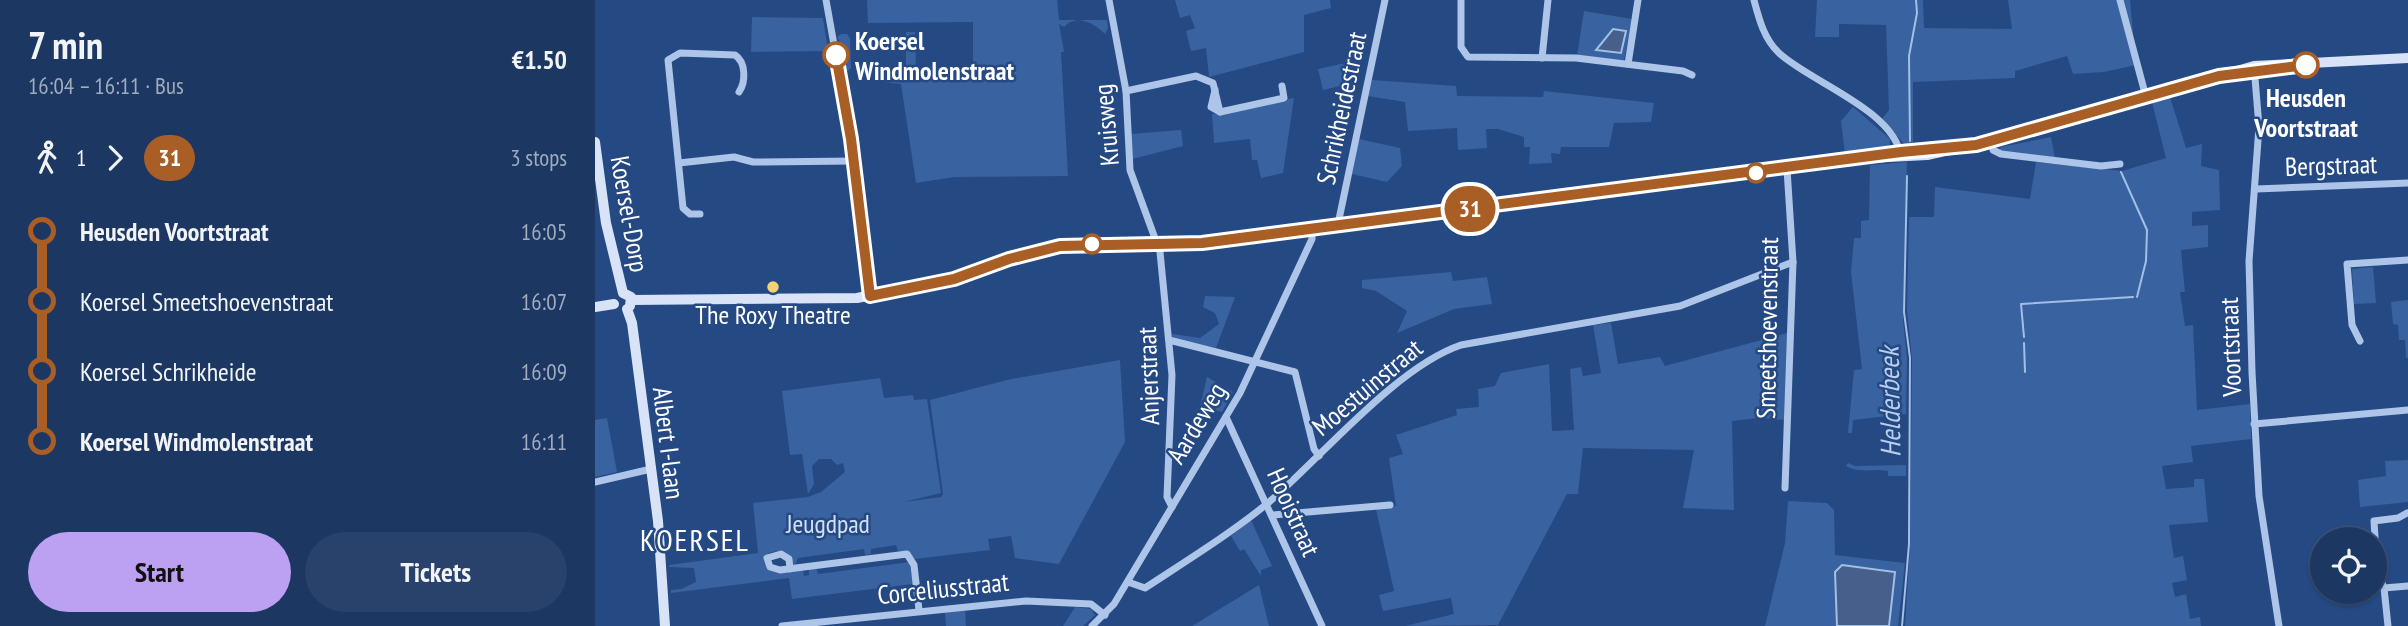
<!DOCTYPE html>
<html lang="en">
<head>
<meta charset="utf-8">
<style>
	:root { --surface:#1c3762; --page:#29426b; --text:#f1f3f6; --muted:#a0acbe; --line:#3a5177; --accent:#bca0f2 }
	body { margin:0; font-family:"PT Sans Narrow",sans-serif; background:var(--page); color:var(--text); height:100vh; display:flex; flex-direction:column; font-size:26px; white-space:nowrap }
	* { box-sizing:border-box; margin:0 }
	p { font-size:23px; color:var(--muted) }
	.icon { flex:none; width:38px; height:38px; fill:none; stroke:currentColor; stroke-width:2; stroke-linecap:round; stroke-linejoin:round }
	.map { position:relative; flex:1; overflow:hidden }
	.drawer { display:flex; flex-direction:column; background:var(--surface); width:595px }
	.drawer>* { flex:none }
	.badge { padding:0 14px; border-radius:23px; font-size:24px; line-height:46px }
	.controls { position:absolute; left:1715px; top:527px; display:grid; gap:14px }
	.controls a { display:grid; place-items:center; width:77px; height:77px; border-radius:50%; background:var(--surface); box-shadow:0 2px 5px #0004,0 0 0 2px var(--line); font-size:35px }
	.map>.badge { position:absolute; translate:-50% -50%; box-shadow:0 0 0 4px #fff }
	.legs { display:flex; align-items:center; gap:10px; height:77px; padding:0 28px; font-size:23px }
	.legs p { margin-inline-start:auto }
	.summary { display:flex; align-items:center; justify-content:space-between; height:119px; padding:0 28px }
	h1 { font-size:38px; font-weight:800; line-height:52px }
	.cta { display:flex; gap:14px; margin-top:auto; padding:14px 28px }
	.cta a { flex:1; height:80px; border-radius:42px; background:var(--accent); color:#111; font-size:28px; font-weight:800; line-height:80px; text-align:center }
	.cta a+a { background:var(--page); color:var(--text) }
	ul { padding:0 28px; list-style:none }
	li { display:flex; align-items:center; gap:24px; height:70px; font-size:26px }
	li i { display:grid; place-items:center; width:10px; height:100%; margin:0 9px; background:currentColor }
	li i::after { content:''; width:18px; height:18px; margin:-9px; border:5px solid; border-radius:50%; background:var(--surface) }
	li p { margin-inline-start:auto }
	li:first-child i { background:linear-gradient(#0000 50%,currentColor 0) }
	li:last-child i { background:linear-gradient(currentColor 50%,#0000 0) }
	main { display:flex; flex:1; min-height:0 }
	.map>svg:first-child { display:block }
</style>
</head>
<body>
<main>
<section class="drawer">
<div class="summary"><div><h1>7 min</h1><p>16:04 – 16:11 · Bus</p></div><b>€1.50</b></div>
<div class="legs"><svg class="icon" aria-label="walk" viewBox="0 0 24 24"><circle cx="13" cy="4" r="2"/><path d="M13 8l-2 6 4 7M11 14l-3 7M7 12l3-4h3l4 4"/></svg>1<svg class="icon" aria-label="forward" viewBox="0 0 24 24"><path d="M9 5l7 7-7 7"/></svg><b class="badge" style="background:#a85e24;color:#fff">31</b><p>3 stops</p></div>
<ul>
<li><i style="color:#a85e24"></i><b>Heusden Voortstraat</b><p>16:05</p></li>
<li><i style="color:#a85e24"></i><span>Koersel Smeetshoevenstraat</span><p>16:07</p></li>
<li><i style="color:#a85e24"></i><span>Koersel Schrikheide</span><p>16:09</p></li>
<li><i style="color:#a85e24"></i><b>Koersel Windmolenstraat</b><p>16:11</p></li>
</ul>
<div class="cta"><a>Start</a><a>Tickets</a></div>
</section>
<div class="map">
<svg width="1813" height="626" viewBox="0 0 1813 626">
	<rect width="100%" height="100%" fill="#254983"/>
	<g fill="#3962a0">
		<path d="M272,0H462L464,20H512L513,28L510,34C499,23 481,13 469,27L464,24L469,52H466L473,176L359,177L321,183L306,84L287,82L378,77V22L273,23Z"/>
		<polygon points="580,0 735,0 736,8 709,15 709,52 614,77 611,48 596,51 591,31 600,28 595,15 585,18"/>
		<polygon points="1222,0 1328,0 1329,28 1417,29 1413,0 1535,0 1541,65 1509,72 1478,74 1472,56 1420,71 1420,78 1318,82 1318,143 1312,147 1287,119 1294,110 1291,25 1244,24 1244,37 1220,37"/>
		<polygon points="989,11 1037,19 1029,60 982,56"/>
		<polygon points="157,17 228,18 233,51 156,52"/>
		<polygon points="311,32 320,32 321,71 311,71"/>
		<polygon points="246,34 252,34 255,38 256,68 253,71 249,70 249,49 242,37"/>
		<polygon points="746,64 766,68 762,82 728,90 723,69"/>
		<polygon points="777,80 861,86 862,96 948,97 949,91 1059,103 1056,122 1019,123 1014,147 966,147 965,154 956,153 957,163 934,164 935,147 929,147 929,137 903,129 891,129 892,148 863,150 862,128 813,131 810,102 773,96"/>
		<polygon points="1575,97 1591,148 1607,144 1606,166 1624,170 1625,210 1597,212 1597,226 1613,225 1613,247 1586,250 1590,292 1585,292 1590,326 1598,325 1602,410 1655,404 1656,439 1596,446 1598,462 1567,466 1571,489 1599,487 1599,479 1609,479 1613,522 1574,525 1579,558 1588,556 1592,580 1577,583 1580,597 1591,594 1595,619 1605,617 1606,626 1310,626 1315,544 1317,359 1312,311 1314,217 1339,217 1340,187 1435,199 1441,162 1527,171 1571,158 1557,102"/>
		<polygon points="699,98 688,173 666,178 662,160 657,160 655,139 619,143 617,114"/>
		<polygon points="1258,107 1295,139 1294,150 1250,155 1246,121"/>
		<polygon points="586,130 588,146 537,159 535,134"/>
		<polygon points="1456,137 1460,158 1404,151 1406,147"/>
		<polygon points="764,139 805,148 807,166 792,182 757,174"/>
		<polygon points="1312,162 1308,320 1312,358 1311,414 1258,420 1257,433 1253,433 1259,370 1267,369 1256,272 1259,238 1266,238 1266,221 1274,220 1275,165"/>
		<polygon points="1778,267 1781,303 1759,304 1757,269"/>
		<polygon points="856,272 858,281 892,277 897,304 859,309 802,333 812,311 781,291 767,288 767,280"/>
		<polygon points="610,296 640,297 621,348 578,339 577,334 605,338 624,324 620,313 608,307"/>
		<polygon points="1813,300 1813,358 1811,358 1810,340 1804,340 1803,325 1798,324 1796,302"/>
		<polygon points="1016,323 1023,364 1065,357 1070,366 1192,333 1189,420 1164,418 1137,421 1139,510 1088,508 1099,450 988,448 983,494 972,494 903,625 810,626 859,614 856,598 788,611 784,595 799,591 781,509 801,506 794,458 808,454 801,435 862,415 861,409 884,407 883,389 900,386 906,373 954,364 957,431 979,430 975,369 986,367 988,376 1006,373 998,325"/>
		<path d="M525,360L530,442L464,564L420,558L416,536L393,539L395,550L320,559L314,553L303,551L301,545L276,549V554L270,555L269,549L203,558L200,565L182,551L174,553L169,560C175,579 193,572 208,570L209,576L214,575V569L221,568L223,574L315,562L318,584L197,599L194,578L76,593V590L86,589L101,582L99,568L74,567V565L163,553L158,503L213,497L226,492L250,472L248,463L242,465L236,459H224L217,466L219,484L213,494L207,454L195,455L187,391L285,378L289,398L318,395L319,400L332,399L346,493L309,502L346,497L348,494L335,400L416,379Z"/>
		<polygon points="612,377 638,392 627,412 605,407"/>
		<polygon points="12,418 22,472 0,477 0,420"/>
		<polygon points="1813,460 1813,502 1765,507 1763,480 1791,476 1790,461"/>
		<path d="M1253,463L1260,466L1311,465V476H1293V471C1279,468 1264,474 1251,466Z"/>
		<polygon points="1193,501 1232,503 1239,510 1240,555 1310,563 1303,626 1294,626 1300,572 1240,572 1242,626 1170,626 1190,543"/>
		<polygon points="656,520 677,566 666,570 666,576 649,549 645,551 636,536"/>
		<polygon points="664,585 674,626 597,626"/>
		<polygon points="480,607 496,609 500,615 488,626 468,626"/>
		<polygon points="370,609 371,626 351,626 350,611"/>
	</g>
	<g fill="#46608b" stroke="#a2bfe8" stroke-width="2">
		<polygon points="1018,29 1031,31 1026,53 1001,50"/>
		<polygon points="1247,565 1300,572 1294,626 1242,626 1240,572"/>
	</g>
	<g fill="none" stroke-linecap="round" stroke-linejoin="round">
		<g stroke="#a2bfe8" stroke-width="2">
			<polyline points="1315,141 1314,56 1322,13 1321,0"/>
			<polyline points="1526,172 1552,230 1551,261 1542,297"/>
			<polyline points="1429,337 1426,304 1538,297"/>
			<polyline points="1429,343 1430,372"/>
			<polyline points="1307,626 1314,544 1315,358 1309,312 1312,176"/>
		</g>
		<g stroke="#adc5e8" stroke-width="7">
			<polyline points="231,0 256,140 275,296"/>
			<polyline points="514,0 531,91 535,170 565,252 577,375 572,497 577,507"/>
			<polyline points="866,0 866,47 873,57 981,58 1088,71 1097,75"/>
			<path d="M1159,0C1164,19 1169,39 1184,53C1215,82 1300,110 1306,157"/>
			<polyline points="1525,0 1551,97"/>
			<polyline points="947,58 953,0"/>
			<polyline points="1033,64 1043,0"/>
			<polyline points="1659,66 1664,127 1654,261 1657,372 1664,496 1684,626"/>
			<polyline points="620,90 616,107 625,112 689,98 687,86"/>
			<polyline points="531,91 601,76 618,83 625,112"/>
			<polyline points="1396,141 1398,150 1406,154 1506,166 1525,164"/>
			<polyline points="84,163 139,157 158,162 259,161"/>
			<polyline points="1661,189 1813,183"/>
			<path d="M105,214H95L88,208L73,60L85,53L140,55C151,62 151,82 144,92"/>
			<polyline points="743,224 790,0"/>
			<polyline points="574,340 700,372 719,449 724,456"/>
			<polyline points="1765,341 1757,325 1752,264 1813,260"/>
			<polyline points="631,417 727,626"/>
			<polyline points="1659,424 1813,410"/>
			<polyline points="0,482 56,469"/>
			<polyline points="1190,488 1198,262 1192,169"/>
			<polyline points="678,515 795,505"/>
			<polyline points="195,569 194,559 186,554 172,558 175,567 185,570 312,554 319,565 324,610"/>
			<path d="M533,582L550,588C591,561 635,534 673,503C727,457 801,367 866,345L1085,306L1198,262"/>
			<polyline points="1789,588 1813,586"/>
			<polyline points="187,626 431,601 496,604 510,615"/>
			<polyline points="497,626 519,604 645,393 717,239 717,228"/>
			<polyline points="1793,626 1789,588 1782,570 1779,521 1803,518 1812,513"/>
		</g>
		<g stroke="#d8e3f7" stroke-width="10">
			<polyline points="0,142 11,223 28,293 36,297 35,306"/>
			<polyline points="36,300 262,298 359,279 414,259 465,246 607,243 1274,158 1332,155 1421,135 1659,66 1813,58"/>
			<polyline points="0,307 19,304"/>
			<polyline points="32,309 37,323 63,521 70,626"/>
		</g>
	</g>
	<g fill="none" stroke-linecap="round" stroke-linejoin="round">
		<g stroke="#fff" stroke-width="16">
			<polyline id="line-1" points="241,55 256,139 275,296 359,279 414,259 465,246 607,243 1306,152 1381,145 1624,76 1711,65"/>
		</g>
		<use href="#line-1" stroke="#a85e24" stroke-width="10"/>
	</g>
	<g fill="#fff" stroke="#a85e24" stroke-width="3.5">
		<circle cx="241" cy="55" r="12"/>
		<circle cx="1711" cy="65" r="12"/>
		<circle cx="1161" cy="173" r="9"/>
		<circle cx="497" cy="244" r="9"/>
	</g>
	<circle fill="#f2d371" stroke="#254983" stroke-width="2.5" cx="178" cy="287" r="7"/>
	<g text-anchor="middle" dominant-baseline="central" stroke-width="5" stroke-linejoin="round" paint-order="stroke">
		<g font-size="26" font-weight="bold" fill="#fff" stroke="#254983" text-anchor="start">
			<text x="260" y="40">Koersel<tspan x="260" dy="30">Windmolenstraat</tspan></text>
			<text x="1711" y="97" text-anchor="middle">Heusden<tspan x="1711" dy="30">Voortstraat</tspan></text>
		</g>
		<g font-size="26" fill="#fff" stroke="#254983">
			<text transform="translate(746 108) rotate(-78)">Schrikheidestraat</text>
			<text transform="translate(511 125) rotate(-95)">Kruisweg</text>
			<text transform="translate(1736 165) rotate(-2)">Bergstraat</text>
			<text transform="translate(35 214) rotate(80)">Koersel-Dorp</text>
			<text transform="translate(1172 328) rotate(-89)">Smeetshoevenstraat</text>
			<text transform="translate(1635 347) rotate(-92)">Voortstraat</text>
			<text transform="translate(553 376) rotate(-92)">Anjerstraat</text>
			<text transform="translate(772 387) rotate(-40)">Moestuinstraat</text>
			<text transform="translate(601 423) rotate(-59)">Aardeweg</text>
			<text transform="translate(74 443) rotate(83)">Albert I-laan</text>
			<text transform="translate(699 512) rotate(66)">Hooistraat</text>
			<text transform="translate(348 588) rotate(-6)">Corceliusstraat</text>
		</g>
		<g font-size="26" fill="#fff" stroke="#254983">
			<text x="178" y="314">The Roxy Theatre</text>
		</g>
		<g font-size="26" fill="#d1e0f6" stroke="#254983">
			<text x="233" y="523">Jeugdpad</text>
		</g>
		<g font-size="28" font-style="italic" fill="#b9cfef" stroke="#254983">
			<text transform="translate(1294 402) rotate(-91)">Helderbeek</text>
		</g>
		<g font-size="30" letter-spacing="2" fill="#fff" stroke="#254983">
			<text x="100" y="539">KOERSEL</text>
		</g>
	</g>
</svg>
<div class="controls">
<a><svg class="icon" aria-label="locate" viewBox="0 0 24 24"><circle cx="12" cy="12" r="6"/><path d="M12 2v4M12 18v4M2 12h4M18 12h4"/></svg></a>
</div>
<b class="badge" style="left:875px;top:209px;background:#a85e24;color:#fff">31</b>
</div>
</main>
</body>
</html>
